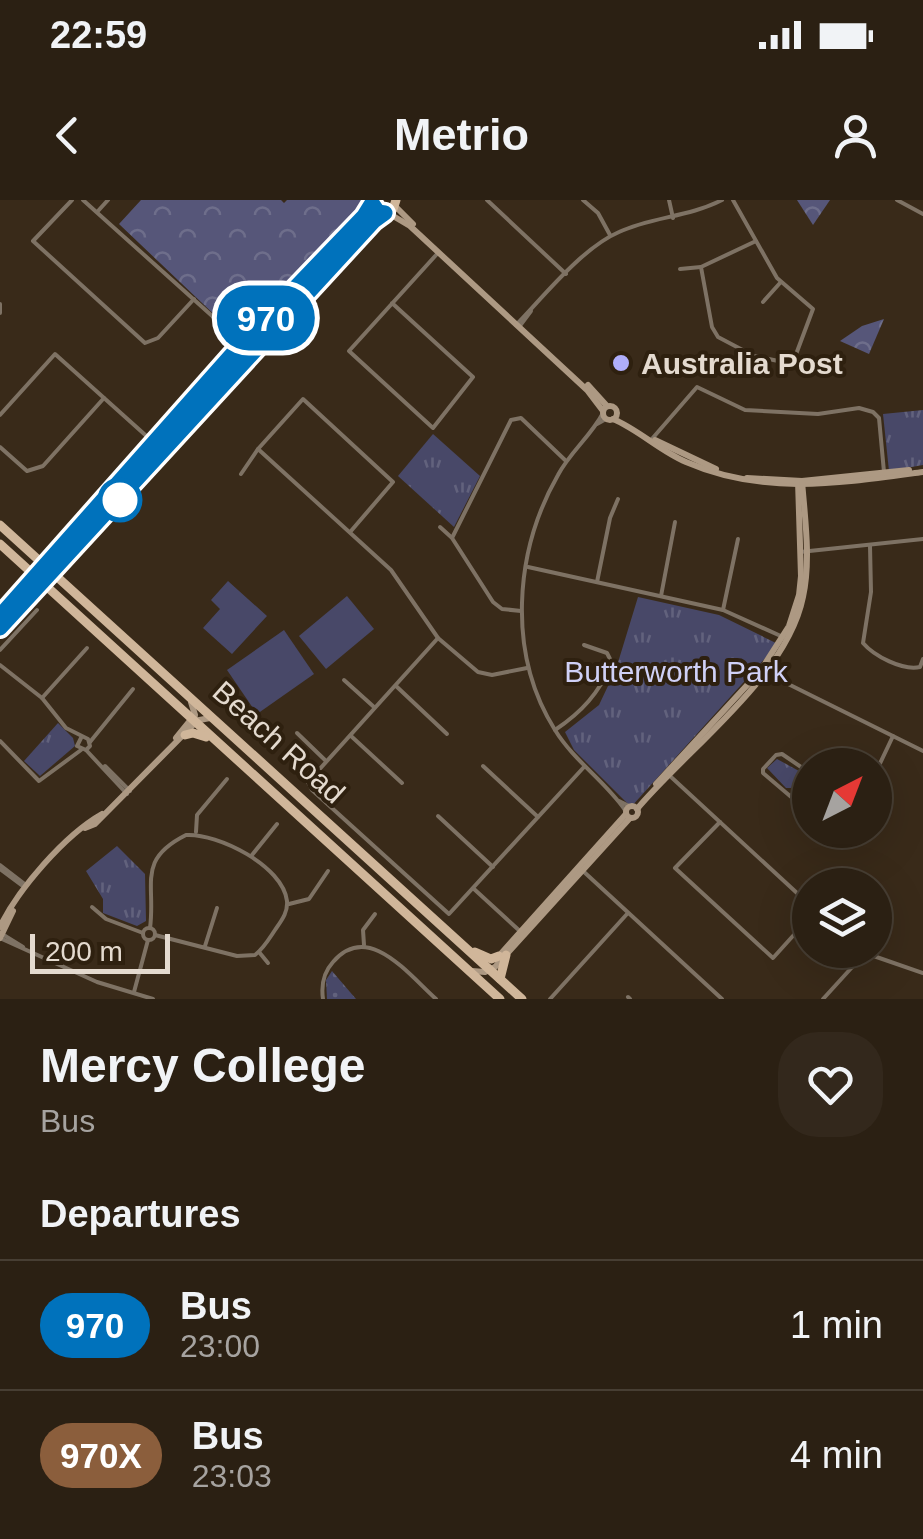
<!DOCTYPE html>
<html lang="en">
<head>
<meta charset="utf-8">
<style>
	:root { --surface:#2b2013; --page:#33281c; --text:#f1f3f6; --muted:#a6a3a0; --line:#473e33 }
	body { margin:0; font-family:Arial,sans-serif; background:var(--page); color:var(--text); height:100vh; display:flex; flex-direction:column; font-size:38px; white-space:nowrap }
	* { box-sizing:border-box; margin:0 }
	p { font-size:32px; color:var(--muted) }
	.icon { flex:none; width:55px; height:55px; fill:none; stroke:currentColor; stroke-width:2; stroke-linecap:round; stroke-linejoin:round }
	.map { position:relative; height:799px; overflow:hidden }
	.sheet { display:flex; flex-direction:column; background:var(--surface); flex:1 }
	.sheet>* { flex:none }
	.badge { padding:0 20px; border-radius:32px; font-size:35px; line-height:65px }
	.needle { width:65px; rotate:42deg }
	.controls { position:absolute; left:792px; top:548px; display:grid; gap:20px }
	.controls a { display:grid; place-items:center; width:100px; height:100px; border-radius:50%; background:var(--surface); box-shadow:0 10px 40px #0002,0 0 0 2px var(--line); font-size:50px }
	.scale { position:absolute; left:30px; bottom:25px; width:140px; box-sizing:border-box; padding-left:10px; border:5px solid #e4dacf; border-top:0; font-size:28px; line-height:35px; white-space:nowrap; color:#e4dacf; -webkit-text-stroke:8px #2e200f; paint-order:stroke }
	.map>.badge { position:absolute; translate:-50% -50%; box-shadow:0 0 0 5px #fff }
	h2 { padding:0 40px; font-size:38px; line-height:90px }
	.round { display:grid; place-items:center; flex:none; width:105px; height:105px; border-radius:40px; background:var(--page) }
	.head { display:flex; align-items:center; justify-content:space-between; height:170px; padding:0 40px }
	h1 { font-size:48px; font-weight:700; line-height:75px }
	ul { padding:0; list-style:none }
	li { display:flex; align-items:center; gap:30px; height:130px; padding:0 40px; border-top:2px solid var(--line) }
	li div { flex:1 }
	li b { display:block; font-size:38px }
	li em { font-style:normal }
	li .badge { min-width:110px; font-weight:700; text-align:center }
	.status { display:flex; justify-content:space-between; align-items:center; height:70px; padding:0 50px; background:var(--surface); direction:ltr }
	.status svg { height:28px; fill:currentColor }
	header { display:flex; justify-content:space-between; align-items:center; height:130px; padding:0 40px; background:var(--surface); font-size:45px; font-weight:700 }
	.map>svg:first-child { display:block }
</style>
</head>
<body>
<div class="status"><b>22:59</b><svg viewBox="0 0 49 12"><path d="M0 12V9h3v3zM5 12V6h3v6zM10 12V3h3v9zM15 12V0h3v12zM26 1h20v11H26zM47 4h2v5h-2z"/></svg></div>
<header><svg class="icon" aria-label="back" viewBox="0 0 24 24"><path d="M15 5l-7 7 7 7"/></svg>Metrio<svg class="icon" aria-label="person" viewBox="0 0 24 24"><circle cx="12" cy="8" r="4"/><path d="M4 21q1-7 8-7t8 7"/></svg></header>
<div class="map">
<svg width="923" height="799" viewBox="0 0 923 799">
	<defs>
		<pattern id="grass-dots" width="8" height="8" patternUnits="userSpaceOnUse" patternTransform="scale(2.5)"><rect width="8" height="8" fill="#484868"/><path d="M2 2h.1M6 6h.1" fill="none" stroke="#62627d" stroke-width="1.8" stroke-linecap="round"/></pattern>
		<pattern id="forest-crowns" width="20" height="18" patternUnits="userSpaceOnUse" patternTransform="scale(2.5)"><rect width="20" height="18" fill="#565679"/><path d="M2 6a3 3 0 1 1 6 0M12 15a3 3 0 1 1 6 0" fill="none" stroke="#6e6e8b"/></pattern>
		<pattern id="park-tufts" width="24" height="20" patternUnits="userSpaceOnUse" patternTransform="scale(2.5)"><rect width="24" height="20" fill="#484868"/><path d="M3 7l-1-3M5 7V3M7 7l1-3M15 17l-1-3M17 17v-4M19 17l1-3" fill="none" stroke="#62627d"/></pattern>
	</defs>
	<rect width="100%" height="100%" fill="#392a19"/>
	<polygon fill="url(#grass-dots)" points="332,771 356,799 327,799 326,780"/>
	<g fill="url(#forest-crowns)">
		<polygon points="141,0 281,0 284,3 287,0 366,0 364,6 242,141 119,24"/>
		<polygon points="797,0 830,0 813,25"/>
		<polygon points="884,119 869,154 840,141 862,126"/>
	</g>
	<g fill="url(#park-tufts)">
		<polygon points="923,210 923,265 889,271 883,214"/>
		<polygon points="433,234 480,276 454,327 398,276"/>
		<polygon points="638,397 719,415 778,444 631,607 574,550 565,532 599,505 616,469"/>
		<polygon points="58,523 73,538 75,546 40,576 24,561"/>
		<polygon points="777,559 799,571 801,578 793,588 786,588 767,568"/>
		<polygon points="117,646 145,674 146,721 137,726 103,713 103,699 86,671"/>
	</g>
	<g fill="#484868">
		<polygon points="228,381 267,416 232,454 203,428 220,409 211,400"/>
		<polygon points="347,396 374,429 326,469 299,436"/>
		<polygon points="284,430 314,474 257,514 227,470"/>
	</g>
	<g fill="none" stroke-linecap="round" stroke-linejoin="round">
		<g stroke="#7e7264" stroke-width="4">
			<polyline points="72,0 33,41 145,143 158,138 194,99"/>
			<polyline points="83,0 250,150"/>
			<polyline points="487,0 566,74"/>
			<polyline points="583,0 598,13 610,35"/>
			<polyline points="669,0 673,18"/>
			<polyline points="733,0 777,78 813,109 795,157 788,163 754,156 718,137 712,127 701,67 756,41"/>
			<polyline points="897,0 923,14"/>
			<polyline points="98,11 108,0"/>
			<polyline points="680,69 701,67"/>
			<polyline points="763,102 780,83"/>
			<polyline points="392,103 473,177 433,228 349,151 437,54"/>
			<polyline points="0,104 0,113"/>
			<path d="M516,125C544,96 582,48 619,32C651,17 689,17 722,0"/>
			<polyline points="519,127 531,111"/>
			<path d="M603,213C591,236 570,252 558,275C514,352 507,454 555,530C574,561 605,581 625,610"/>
			<polyline points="0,215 55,154 162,250"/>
			<polyline points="597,224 606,219"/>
			<polyline points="651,240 697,187 745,210 818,214 859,208 873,212 879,218 884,272"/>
			<polyline points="0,247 27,271 43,266 104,198"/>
			<polyline points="258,249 391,370 438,438 478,472 492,475 527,468"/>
			<polyline points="241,274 258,249 303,199 393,282 351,331"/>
			<polyline points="440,327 451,337"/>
			<path d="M870,346L871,392L863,443C874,456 903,471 920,467L923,459"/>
			<polyline points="800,352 923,339"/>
			<polyline points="528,367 723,410 783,437"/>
			<polyline points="597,382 610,318 618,299"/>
			<polyline points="661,396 675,322"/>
			<polyline points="723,410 738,339"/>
			<polyline points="521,411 502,409 493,402 452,338 511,220 521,218 565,260"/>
			<polyline points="438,438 308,582 312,590 449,714 584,567"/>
			<polyline points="0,450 37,410"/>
			<polyline points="0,465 42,498 66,528 88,539 90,546 86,550 77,546 81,538"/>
			<polyline points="766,473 923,551"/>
			<polyline points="344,480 374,507"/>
			<polyline points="396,486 447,534"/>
			<polyline points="42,498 87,448"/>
			<path d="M555,530C582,512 599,493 612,463L607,453L584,445"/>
			<polyline points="297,533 326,561"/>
			<polyline points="351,536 402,583"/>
			<polyline points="0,541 39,581 81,550"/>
			<polyline points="90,542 133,489"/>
			<polyline points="86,550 127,594"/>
			<polyline points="105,566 130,591"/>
			<polyline points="483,566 538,617"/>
			<polyline points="875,574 893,536"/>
			<polyline points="670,576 810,705"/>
			<polyline points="791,596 805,575 804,569 782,554 776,555 763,569 763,573 810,613"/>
			<polyline points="619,601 629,606"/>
			<polyline points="438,616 493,667"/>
			<polyline points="720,622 675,668 773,758 810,717"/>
			<polyline points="828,630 836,637 845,635 847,630"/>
			<polyline points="196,632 197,615 227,579"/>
			<polyline points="252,655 277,624"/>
			<polyline points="0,665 26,685"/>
			<polyline points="0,669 24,687"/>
			<polyline points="583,671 722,799"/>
			<polyline points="474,689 522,733"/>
			<polyline points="289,704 309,699 328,671"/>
			<polyline points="92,707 106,719 143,733"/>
			<circle cx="149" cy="734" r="6"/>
			<path d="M150,728C156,684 136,660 186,635C218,633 283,666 287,701C288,713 281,721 275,730C269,739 264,748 255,755L237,756L155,735"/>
			<polyline points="2,734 23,747"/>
			<polyline points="0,738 97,782 153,799"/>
			<polyline points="364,745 363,730 375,714"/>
			<polyline points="205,746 217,708"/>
			<polyline points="259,752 268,763"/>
			<polyline points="134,792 148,740"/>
			<polyline points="628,797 630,799"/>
			<path d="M323,799C321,785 323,773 333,762C368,721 408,774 436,799"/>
			<polyline points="550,799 627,714"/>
			<polyline points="823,799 865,753 923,773"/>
		</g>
		<g stroke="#ad9983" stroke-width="6">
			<polyline points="395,6 413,24"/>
			<polyline points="388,13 410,26 587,190 603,211"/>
			<polyline points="588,185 607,206"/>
			<circle cx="610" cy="213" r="7"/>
			<path d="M613,219C639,230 660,251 686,262C764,296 842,283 923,272"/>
			<polyline points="655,240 716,269"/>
			<polyline points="747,278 802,281 909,270"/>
			<polyline points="176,538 189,522 210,518"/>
			<polyline points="656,584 761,470 789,426 799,395 801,376 798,281"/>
			<circle cx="632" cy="612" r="6"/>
			<path d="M637,609C688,548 787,477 803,397C811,360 805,319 802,281"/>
			<polyline points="85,628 95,624 193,525 195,515 191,502"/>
			<path d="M0,727C18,689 65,635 102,614"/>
			<polyline points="0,738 13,711"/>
			<polyline points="498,757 626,614"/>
			<polyline points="472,771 485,772 495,767 630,618"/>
		</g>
		<g stroke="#d0b69a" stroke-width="9">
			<polyline points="382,13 393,9 396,0"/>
			<polyline points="0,325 522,799"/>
			<polyline points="0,344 500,799"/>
			<polyline points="0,416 162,232 372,3"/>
			<polyline points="0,429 374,21 385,13"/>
			<polyline points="185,535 193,533 206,537"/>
			<polyline points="475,752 491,759 499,756"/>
			<polyline points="500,779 506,755"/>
		</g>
	</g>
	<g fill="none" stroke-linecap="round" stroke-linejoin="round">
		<g stroke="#fff" stroke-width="22">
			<polyline id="line" points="0,416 242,143 364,16 372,3 378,12 385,13 374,21 0,428"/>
		</g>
		<use href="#line" stroke="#0072bc" stroke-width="15"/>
	</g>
	<circle fill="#afaefa" stroke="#2e200f" stroke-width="4" cx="621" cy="163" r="10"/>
	<circle fill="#fff" stroke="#0072bc" stroke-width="5" cx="120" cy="300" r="20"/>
	<g text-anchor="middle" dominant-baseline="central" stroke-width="8" stroke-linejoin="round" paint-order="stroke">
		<g font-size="30" font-weight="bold" fill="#e4dacf" stroke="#2e200f" text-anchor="start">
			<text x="641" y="163">Australia Post</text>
		</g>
		<g font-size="30" fill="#d0d1f7" stroke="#2e200f">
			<text x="676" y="471">Butterworth Park</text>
		</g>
		<g font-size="30" fill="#e4dacf" stroke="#2e200f">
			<text transform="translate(279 542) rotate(42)">Beach Road</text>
		</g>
	</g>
</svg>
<div class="controls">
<a><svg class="needle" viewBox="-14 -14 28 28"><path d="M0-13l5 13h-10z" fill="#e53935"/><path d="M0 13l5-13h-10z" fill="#a6a3a0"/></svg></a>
<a><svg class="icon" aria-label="layers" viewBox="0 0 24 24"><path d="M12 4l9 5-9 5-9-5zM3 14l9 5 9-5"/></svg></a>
</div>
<div class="scale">200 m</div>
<b class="badge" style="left:266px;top:118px;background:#0072bc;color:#fff">970</b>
</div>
<section class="sheet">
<div class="head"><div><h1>Mercy College</h1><p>Bus</p></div><a class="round"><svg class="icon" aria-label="heart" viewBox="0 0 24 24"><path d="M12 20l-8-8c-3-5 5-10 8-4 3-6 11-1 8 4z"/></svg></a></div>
<h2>Departures</h2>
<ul>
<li><span class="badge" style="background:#0072bc;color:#fff">970</span><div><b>Bus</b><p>23:00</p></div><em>1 min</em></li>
<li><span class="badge" style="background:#8b5e3c;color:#fff">970X</span><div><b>Bus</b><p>23:03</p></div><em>4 min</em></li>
</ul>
</section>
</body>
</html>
